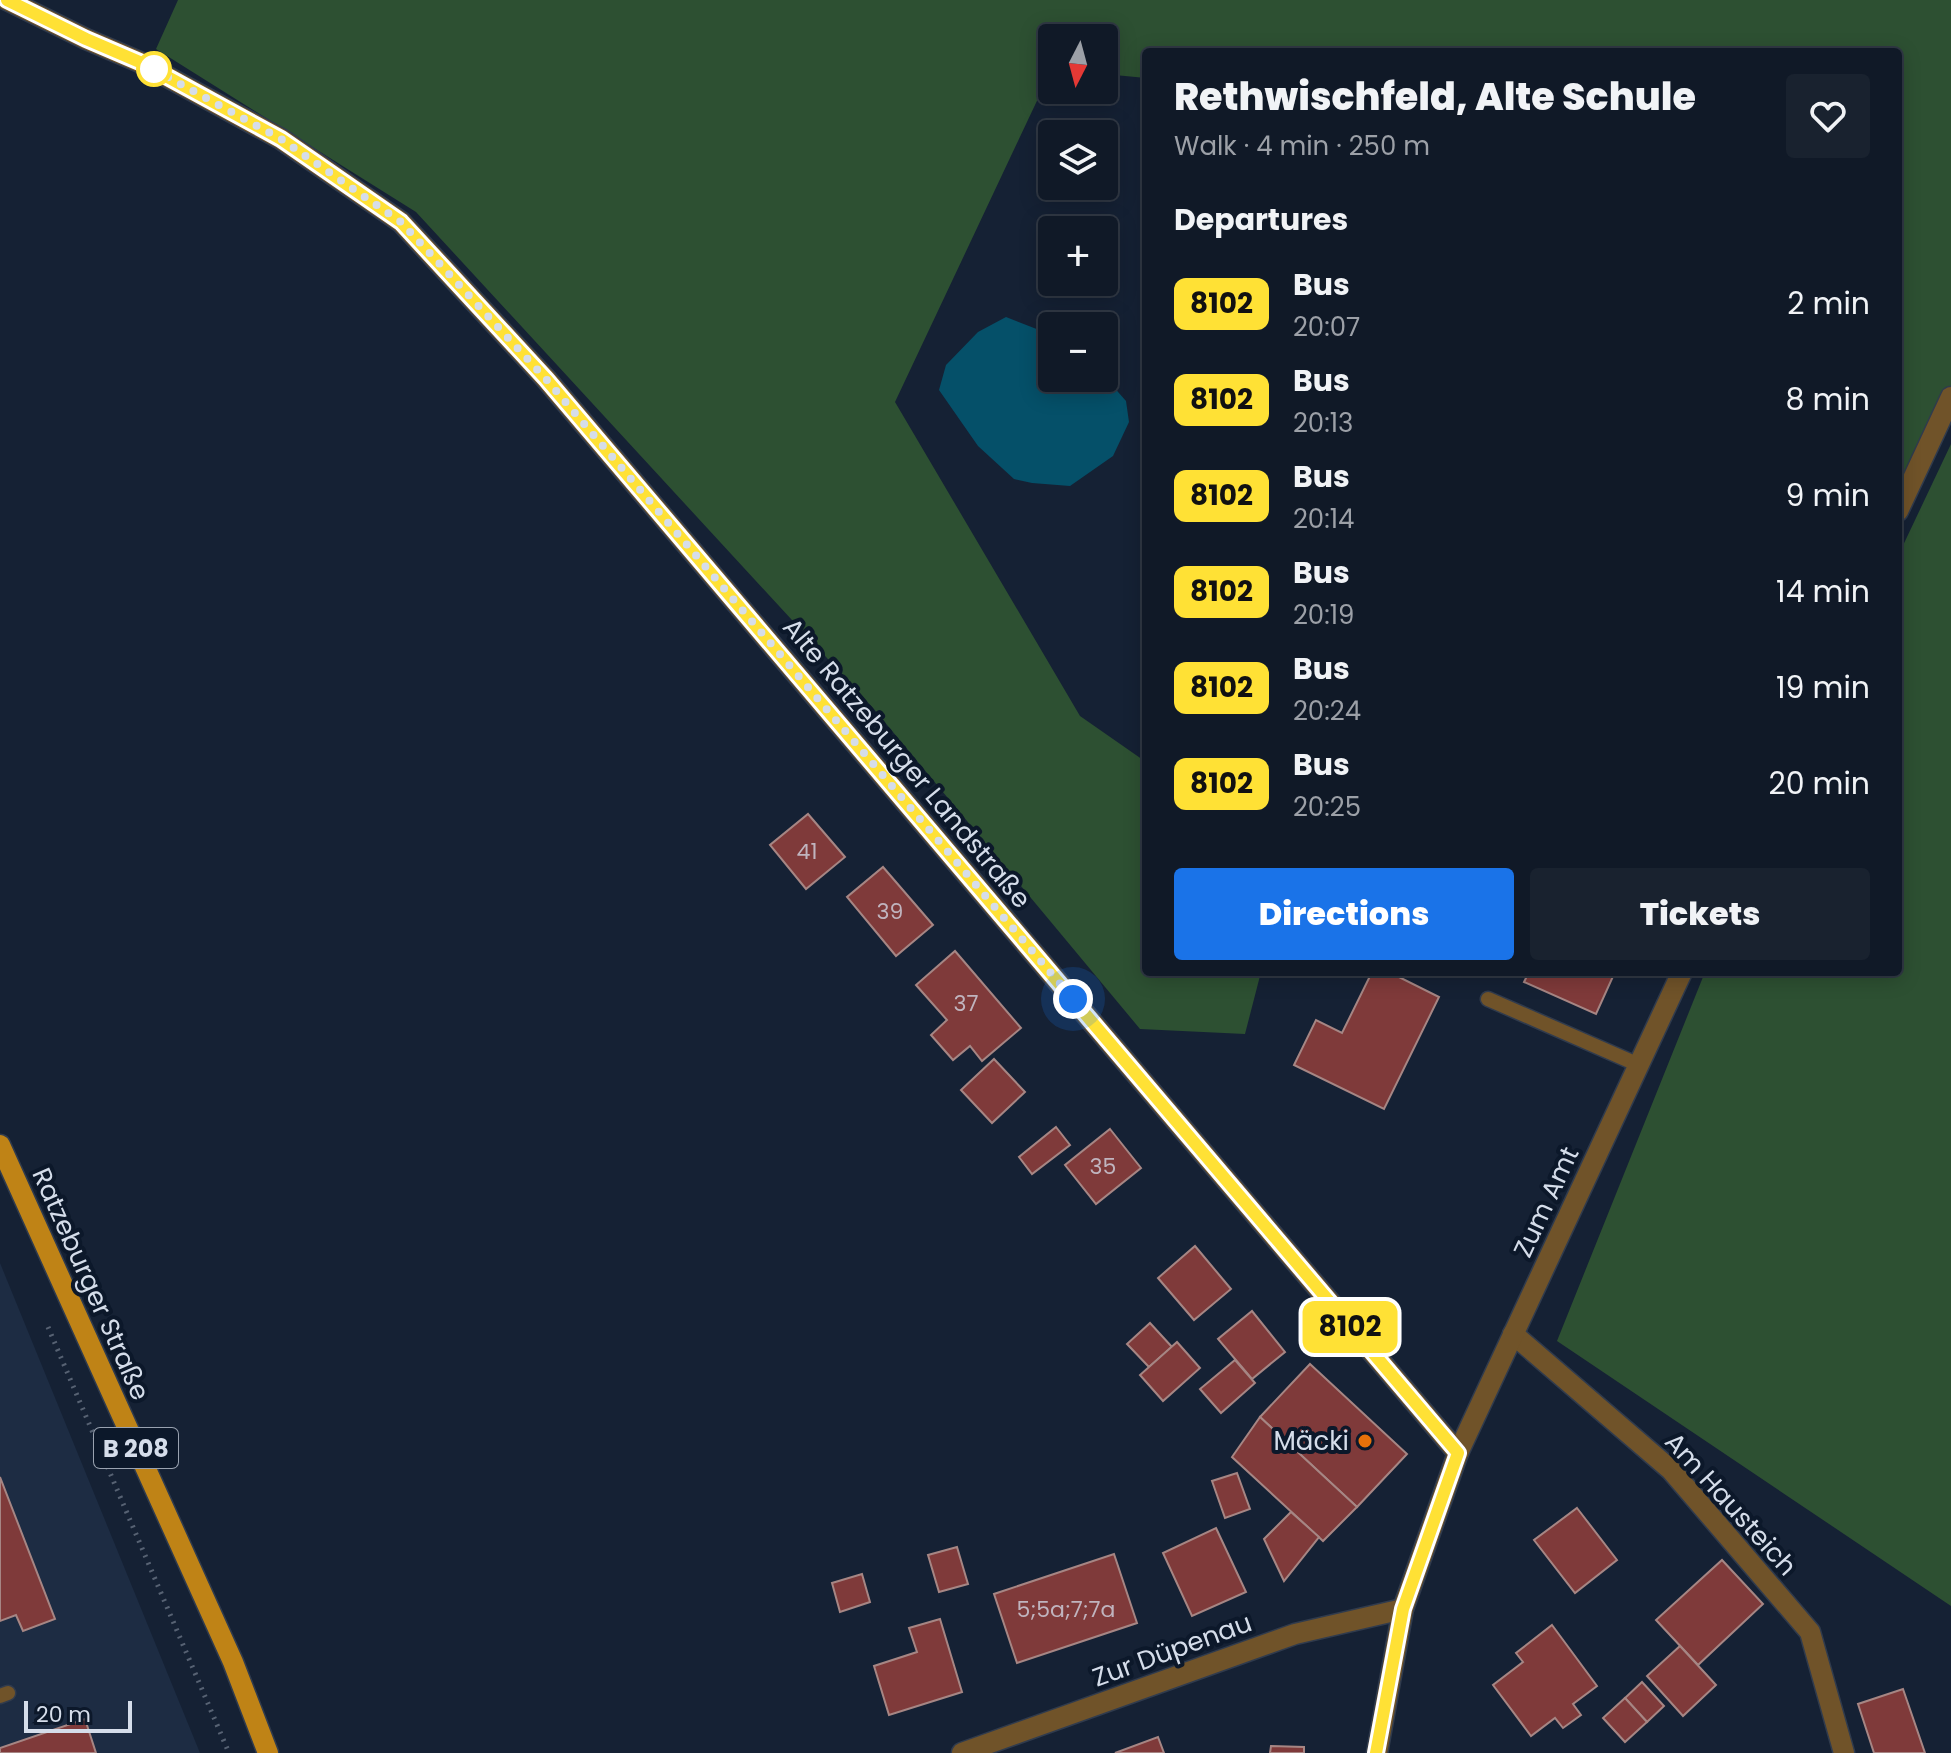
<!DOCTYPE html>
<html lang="en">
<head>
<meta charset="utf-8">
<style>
	:root { --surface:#101927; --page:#19222f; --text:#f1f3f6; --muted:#9ca0a7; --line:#303844; --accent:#1a73e8 }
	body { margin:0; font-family:Poppins,sans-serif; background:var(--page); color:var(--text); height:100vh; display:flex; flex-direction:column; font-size:30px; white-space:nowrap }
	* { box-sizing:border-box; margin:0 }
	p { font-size:26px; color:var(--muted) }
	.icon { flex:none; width:44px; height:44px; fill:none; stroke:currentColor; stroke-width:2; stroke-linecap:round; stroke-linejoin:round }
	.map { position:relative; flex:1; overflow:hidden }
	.details { position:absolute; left:1142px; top:48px; width:760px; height:928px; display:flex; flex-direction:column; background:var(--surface); border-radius:8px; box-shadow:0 4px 20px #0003,0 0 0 2px var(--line) }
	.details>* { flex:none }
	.badge { padding:0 16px; border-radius:12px; font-size:28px; line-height:52px }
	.needle { width:52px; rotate:186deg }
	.buttons { position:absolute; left:1038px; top:24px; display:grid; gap:16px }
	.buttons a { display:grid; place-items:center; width:80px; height:80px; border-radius:8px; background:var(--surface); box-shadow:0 4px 20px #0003,0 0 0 2px var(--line); font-size:40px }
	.scale { position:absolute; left:24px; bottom:20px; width:108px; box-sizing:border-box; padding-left:8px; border:4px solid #d5ddea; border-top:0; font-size:22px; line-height:28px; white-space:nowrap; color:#d5ddea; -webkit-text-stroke:6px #0c182a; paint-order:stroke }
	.you { position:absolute; width:40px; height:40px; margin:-20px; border:6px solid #fff; border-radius:50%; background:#1a73e8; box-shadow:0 0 0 12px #1a73e833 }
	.map>.badge { position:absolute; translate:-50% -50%; box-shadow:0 0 0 4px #fff }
	h2 { padding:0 32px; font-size:30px; line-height:72px }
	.round { display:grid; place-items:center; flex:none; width:84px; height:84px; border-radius:8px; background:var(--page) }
	.head { display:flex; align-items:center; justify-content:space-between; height:136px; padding:0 32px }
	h1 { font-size:38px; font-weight:800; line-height:60px }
	.cta { display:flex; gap:16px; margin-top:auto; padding:16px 32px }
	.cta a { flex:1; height:92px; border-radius:8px; background:var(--accent); color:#fff; font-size:32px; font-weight:800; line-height:92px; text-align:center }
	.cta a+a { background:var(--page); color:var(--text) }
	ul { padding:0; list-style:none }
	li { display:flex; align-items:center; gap:24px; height:96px; padding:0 32px }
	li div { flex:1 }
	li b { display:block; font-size:30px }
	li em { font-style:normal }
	li .badge { min-width:88px; font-weight:700; text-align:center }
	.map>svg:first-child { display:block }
</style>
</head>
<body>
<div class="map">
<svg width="1951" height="1753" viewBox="0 0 1951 1753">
	<rect width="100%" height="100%" fill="#152134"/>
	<polygon fill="#1d2c43" points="0,1263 200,1753 0,1753"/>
	<g fill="#2d5032">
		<polygon points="178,0 1951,0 1951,397 1898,511 1898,52 1146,52 1146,78 1104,74 1104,38 1052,38 1052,69 895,402 1080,716 1146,762 1146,972 1261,972 1245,1034 1140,1029 873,708 416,212 156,49"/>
		<polygon points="1951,444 1951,1606 1557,1341 1705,972 1898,972 1898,556"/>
	</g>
	<polygon fill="#055069" points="1006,317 1052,335 1052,378 1104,378 1104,376 1126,401 1129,422 1113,456 1070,486 1032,483 1014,479 978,446 939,390 946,365 978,332"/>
	<g fill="#7f3a3a" stroke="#a68684" stroke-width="2">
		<polygon points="808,814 845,857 806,889 770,845"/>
		<polygon points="883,867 933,925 896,956 847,897"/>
		<polygon points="955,951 1021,1028 982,1061 970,1046 953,1060 931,1035 947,1020 916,985"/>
		<polygon points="1372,972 1389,972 1439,997 1384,1109 1294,1065 1316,1020 1342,1033"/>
		<polygon points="1529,972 1615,972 1596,1014 1524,982"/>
		<polygon points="994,1059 1025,1092 992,1123 961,1090"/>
		<polygon points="1056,1127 1070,1145 1032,1174 1019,1157"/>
		<polygon points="1110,1129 1141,1168 1096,1204 1065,1165"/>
		<polygon points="1195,1246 1231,1289 1194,1320 1158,1278"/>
		<polygon points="1252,1311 1285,1352 1252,1379 1218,1339"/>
		<polygon points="1150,1323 1172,1347 1149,1367 1127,1344"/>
		<polygon points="1177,1342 1200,1368 1163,1401 1140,1375"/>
		<polygon points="1235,1360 1255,1383 1221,1413 1200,1389"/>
		<polygon points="1310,1364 1407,1454 1357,1507 1260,1417"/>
		<polygon points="1260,1417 1357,1507 1323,1541 1232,1457"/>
		<polygon points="1237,1473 1250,1509 1225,1518 1212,1481"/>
		<polygon points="0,1477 55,1619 23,1631 16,1615 0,1621"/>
		<polygon points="1577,1508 1617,1560 1575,1593 1534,1540"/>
		<polygon points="1291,1512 1319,1537 1284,1581 1264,1539"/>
		<polygon points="1216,1528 1246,1592 1192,1616 1163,1553"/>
		<polygon points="957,1547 968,1584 939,1592 928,1555"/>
		<polygon points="1114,1554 1137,1623 1017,1663 994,1594"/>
		<polygon points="1722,1560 1763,1604 1698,1665 1656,1620"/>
		<polygon points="862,1574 870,1602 840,1612 832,1583"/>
		<polygon points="940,1619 962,1692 889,1715 874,1666 917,1652 909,1628"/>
		<polygon points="1552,1625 1597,1686 1573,1704 1581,1715 1563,1728 1555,1718 1531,1736 1493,1685 1523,1662 1516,1653"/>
		<polygon points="1680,1646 1716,1685 1683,1716 1647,1676"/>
		<polygon points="1642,1682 1664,1706 1647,1722 1625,1698"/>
		<polygon points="1903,1689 1925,1753 1874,1753 1858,1704"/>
		<polygon points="1625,1698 1647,1722 1625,1742 1603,1718"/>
		<polygon points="85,1719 96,1753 0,1753 0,1748"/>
		<polygon points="1158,1737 1164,1753 1115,1753"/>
		<polygon points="1271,1746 1304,1747 1304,1753 1270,1753"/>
	</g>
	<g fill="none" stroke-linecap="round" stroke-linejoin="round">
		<g stroke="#303b4d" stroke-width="17">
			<g id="lane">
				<polyline points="1488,999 1639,1065"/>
				<polyline points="0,1696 8,1693"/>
			</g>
		</g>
		<g stroke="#303b4d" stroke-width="23">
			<g id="street">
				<polyline points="7,0 86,39 142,63 281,139 401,222 546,379 1458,1453 1403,1609 1377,1753"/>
				<polyline points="1898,511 1951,397"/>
				<polyline points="1513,1334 1671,1470 1810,1632 1844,1753"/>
				<polyline points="1458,1453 1682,972"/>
				<polyline points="962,1753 1295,1634 1403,1609"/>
			</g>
		</g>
		<g stroke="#303b4d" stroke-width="23">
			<polyline id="primary" points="0,1145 233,1662 268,1753"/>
		</g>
		<polyline stroke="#576273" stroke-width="5" stroke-dasharray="2 6" stroke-linecap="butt" points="48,1327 229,1753"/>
		<use href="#lane" stroke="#705329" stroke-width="14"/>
		<use href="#street" stroke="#705329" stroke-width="20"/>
		<use href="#primary" stroke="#bf8316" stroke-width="20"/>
	</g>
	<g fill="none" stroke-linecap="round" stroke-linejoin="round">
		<g stroke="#fff" stroke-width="18">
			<polyline id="line" points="7,0 86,39 142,63 281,139 401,222 546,379 1458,1453 1403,1609 1376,1753"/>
		</g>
		<use href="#line" stroke="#ffe135" stroke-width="12"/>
		<polyline stroke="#d5ddea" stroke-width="8" stroke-dasharray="0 14.4" points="154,69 142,63 281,139 401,222 546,379 1073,999"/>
	</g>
	<circle fill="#fff" stroke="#ffe135" stroke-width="4" cx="154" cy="69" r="16"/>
	<circle fill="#e8710a" stroke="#0c182a" stroke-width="3" cx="1365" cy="1441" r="8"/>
	<g text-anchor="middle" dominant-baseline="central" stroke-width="8" stroke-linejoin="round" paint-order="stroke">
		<g font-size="22" fill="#c0b4be">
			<text x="807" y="851">41</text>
			<text x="890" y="911">39</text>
			<text x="966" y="1003">37</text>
			<text x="1103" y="1166">35</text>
			<text x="1066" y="1609">5;5a;7;7a</text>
		</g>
		<rect fill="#0c182a" stroke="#99a2b0" stroke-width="2" x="94" y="1428" width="84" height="40" rx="6"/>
		<g font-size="24" font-weight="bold" fill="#d5ddea">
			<text x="136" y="1448">B 208</text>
		</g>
		<g font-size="26" fill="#d5ddea" stroke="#0c182a">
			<text transform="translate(907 763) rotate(50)">Alte Ratzeburger Landstraße</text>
			<text transform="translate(1546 1202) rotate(-65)">Zum Amt</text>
			<text transform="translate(91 1284) rotate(66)">Ratzeburger Straße</text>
			<text transform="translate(1731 1504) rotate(48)">Am Hausteich</text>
			<text transform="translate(1172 1650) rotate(-20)">Zur Düpenau</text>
		</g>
		<g font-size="26" fill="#d5ddea" stroke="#0c182a" text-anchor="end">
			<text x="1349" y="1441">Mäcki</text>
		</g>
	</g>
</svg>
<div class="buttons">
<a><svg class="needle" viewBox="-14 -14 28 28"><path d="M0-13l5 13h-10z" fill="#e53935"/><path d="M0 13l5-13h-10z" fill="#9ca0a7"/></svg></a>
<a><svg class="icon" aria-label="layers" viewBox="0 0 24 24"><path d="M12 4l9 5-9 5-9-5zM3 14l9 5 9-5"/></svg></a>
<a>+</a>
<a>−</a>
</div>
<div class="scale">20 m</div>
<div class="you" style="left:1073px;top:999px"></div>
<b class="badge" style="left:1350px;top:1327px;background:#ffe135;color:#111">8102</b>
<section class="details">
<div class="head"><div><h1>Rethwischfeld, Alte Schule</h1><p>Walk · 4 min · 250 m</p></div><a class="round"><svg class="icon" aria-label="heart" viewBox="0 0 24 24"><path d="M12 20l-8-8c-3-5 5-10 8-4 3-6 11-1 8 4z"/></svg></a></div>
<h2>Departures</h2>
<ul>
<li><span class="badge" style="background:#ffe135;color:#111">8102</span><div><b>Bus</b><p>20:07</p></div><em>2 min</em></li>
<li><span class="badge" style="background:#ffe135;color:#111">8102</span><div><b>Bus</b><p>20:13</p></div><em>8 min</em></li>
<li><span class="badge" style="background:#ffe135;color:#111">8102</span><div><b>Bus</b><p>20:14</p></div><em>9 min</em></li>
<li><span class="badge" style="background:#ffe135;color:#111">8102</span><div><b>Bus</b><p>20:19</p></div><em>14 min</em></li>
<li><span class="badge" style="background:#ffe135;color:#111">8102</span><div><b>Bus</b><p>20:24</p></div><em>19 min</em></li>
<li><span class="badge" style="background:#ffe135;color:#111">8102</span><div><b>Bus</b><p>20:25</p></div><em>20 min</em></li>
</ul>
<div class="cta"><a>Directions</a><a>Tickets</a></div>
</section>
</div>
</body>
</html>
